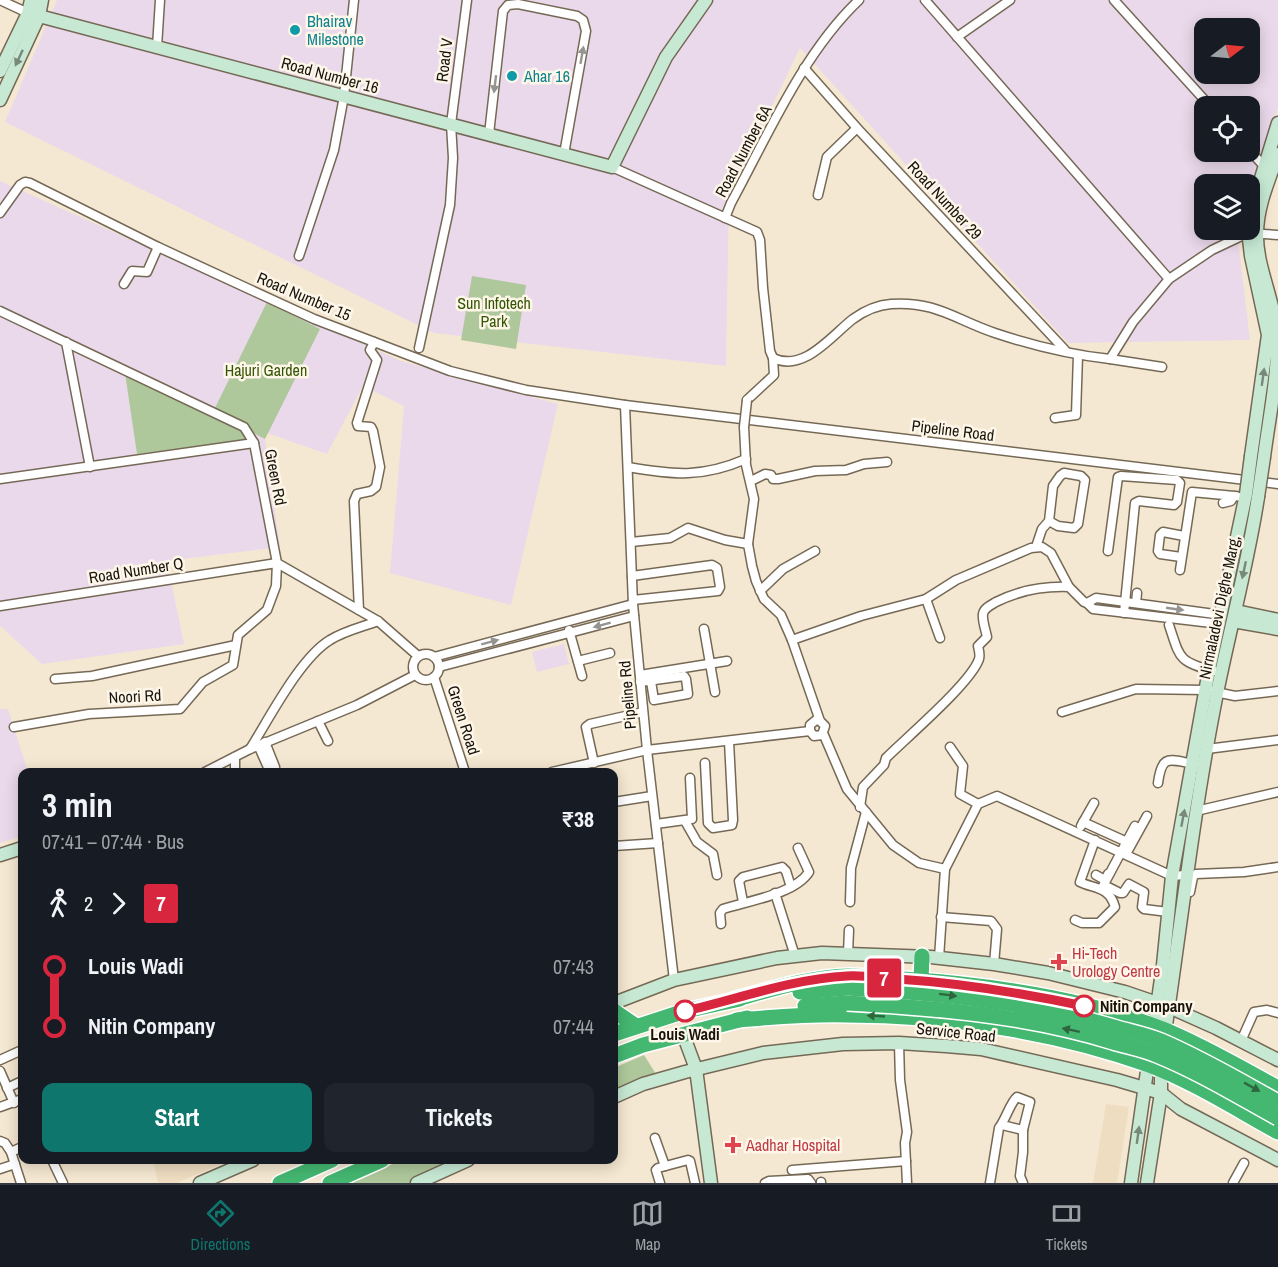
<!DOCTYPE html>
<html lang="en">
<head>
<meta charset="utf-8">
<style>
	:root { --surface:#171b24; --page:#20242c; --text:#f1f3f6; --muted:#9ea1a6; --line:#363941; --accent:#0f766e }
	body { margin:0; font-family:"Archivo Narrow",sans-serif; background:var(--page); color:var(--text); height:100vh; display:flex; flex-direction:column; font-size:22px; white-space:nowrap }
	* { box-sizing:border-box; margin:0 }
	p { font-size:20px; color:var(--muted) }
	.icon { flex:none; width:33px; height:33px; fill:none; stroke:currentColor; stroke-width:2; stroke-linecap:round; stroke-linejoin:round }
	.map { position:relative; flex:1; overflow:hidden }
	.sheet { position:absolute; left:18px; top:768px; width:600px; height:396px; display:flex; flex-direction:column; background:var(--surface); border-radius:12px; box-shadow:0 3px 15px #0003 }
	.sheet>* { flex:none }
	.badge { padding:0 12px; border-radius:4px; font-size:21px; line-height:39px }
	.needle { width:39px; rotate:74deg }
	.controls { position:absolute; left:1194px; top:18px; display:grid; gap:12px }
	.controls a { display:grid; place-items:center; width:66px; height:66px; border-radius:12px; background:var(--surface); box-shadow:0 3px 15px #0003; font-size:30px }
	.map>.badge { position:absolute; translate:-50% -50%; box-shadow:0 0 0 3px #fff }
	.legs { display:flex; align-items:center; gap:9px; height:66px; padding:0 24px; font-size:20px }
	.legs p { margin-inline-start:auto }
	.summary { display:flex; align-items:center; justify-content:space-between; height:102px; padding:0 24px }
	h1 { font-size:33px; font-weight:700; line-height:45px }
	.action { display:flex; gap:12px; margin-top:auto; padding:12px 24px }
	.action a { flex:1; height:69px; border-radius:12px; background:var(--accent); color:#fff; font-size:24px; font-weight:700; line-height:69px; text-align:center }
	.action a+a { background:var(--page); color:var(--text) }
	ul { padding:0 24px; list-style:none }
	li { display:flex; align-items:center; gap:21px; height:60px; font-size:22px }
	li i { display:grid; place-items:center; width:9px; height:100%; margin:0 8px; background:currentColor }
	li i::after { content:''; width:15px; height:15px; margin:-8px; border:4px solid; border-radius:50%; background:var(--surface) }
	li p { margin-inline-start:auto }
	li:first-child i { background:linear-gradient(#0000 50%,currentColor 0) }
	li:last-child i { background:linear-gradient(currentColor 50%,#0000 0) }
	.dock { display:flex; justify-content:space-around; align-items:center; height:84px; border-top:2px solid var(--line); background:var(--surface); font-size:16px; color:var(--muted) }
	.dock a { display:grid; justify-items:center; gap:3px }
	.dock .active { color:var(--accent) }
	.map>svg:first-child { display:block }
</style>
</head>
<body>
<div class="map">
<svg width="1278" height="1183" viewBox="0 0 1278 1183">
	<rect width="100%" height="100%" fill="#f5e8d2"/>
	<g fill="#efddc1">
		<polygon points="1106,1104 1129,1107 1117,1183 1093,1183"/>
		<polygon points="153,1160 230,1160 177,1183 158,1183"/>
	</g>
	<g fill="#ead9eb" fill-rule="evenodd">
		<path d="M57,0H1278V108L1250,191V184H1204V230H1237L1250,340L1068,343L800,48L729,195L726,366L434,333L5,122ZM1204,28H1250V74H1204ZM1204,106H1250V152H1204Z"/>
		<polygon points="0,181 401,361 558,404 511,605 390,573 404,406 363,386 327,454 264,432 280,547 167,561 184,644 42,664 0,626"/>
		<polygon points="564,644 569,664 537,672 532,652"/>
		<polygon points="0,709 8,709 28,772 22,772 22,836 0,843"/>
	</g>
	<g fill="#afc89b">
		<polygon points="472,276 526,285 516,349 461,340"/>
		<polygon points="267,302 320,329 265,439 213,412"/>
		<polygon points="125,373 243,431 248,440 137,454"/>
		<polygon points="644,1055 656,1074 614,1093 614,1068"/>
		<polygon points="402,1160 465,1160 412,1183 348,1183"/>
	</g>
	<g fill="none" stroke-linecap="round" stroke-linejoin="round">
		<g stroke="#756956" stroke-width="11">
			<g id="street">
				<polyline points="0,0 28,13"/>
				<polyline points="925,0 1169,279"/>
				<polyline points="1114,0 1210,106"/>
				<polyline points="957,37 1010,0"/>
				<polyline points="157,47 160,0"/>
				<polyline points="804,68 857,128 1065,350"/>
				<polyline points="489,134 503,11 508,5 518,4 577,16 583,20 586,31 564,154"/>
				<polyline points="1250,151 1264,166"/>
				<path d="M612,167L757,232L760,240L763,288L770,351L773,358C804,373 832,335 853,319C864,311 878,305 891,304C936,301 956,320 995,333C1031,345 1073,355 1110,359L1133,322L1169,279L1212,250L1248,233L1278,235"/>
				<polyline points="818,195 827,157 857,128"/>
				<polyline points="0,213 20,185 25,182 30,183 158,247 314,319 450,371 526,390 625,405 1278,484"/>
				<path d="M725,218L731,203C768,135 803,53 859,0"/>
				<polyline points="299,256 334,150 344,96 354,0"/>
				<polyline points="124,284 132,271 147,272 158,247"/>
				<polyline points="0,311 244,427 254,443 277,563 378,621 418,656"/>
				<polyline points="66,342 90,467"/>
				<polyline points="419,348 450,205 453,158 451,124 467,0"/>
				<polyline points="1110,359 1162,367"/>
				<polyline points="747,400 774,375 773,358"/>
				<polyline points="625,405 633,604 647,750 674,980"/>
				<polyline points="1055,418 1076,415 1078,355"/>
				<polyline points="744,427 746,465 754,499 748,544 752,566 756,581 764,599 781,615 792,640"/>
				<path d="M628,467C674,475 702,478 746,459"/>
				<polyline points="0,479 254,443"/>
				<polyline points="751,481 765,474 771,475 773,479 778,479 815,471 846,470 864,464 887,462"/>
				<polyline points="1223,503 1231,501 1234,496"/>
				<polyline points="631,542 670,538 688,528 725,540 748,544"/>
				<polyline points="1036,547 1042,529 1049,521 1053,486 1060,476 1064,473 1081,476 1085,480 1078,524 1074,528 1058,526 1049,521"/>
				<polyline points="1108,551 1118,477 1121,476 1177,480 1180,483 1177,502 1174,505 1139,501 1135,503 1124,613"/>
				<polyline points="1181,557 1160,554 1158,551 1160,535 1163,532 1184,536"/>
				<polyline points="1180,570 1192,492 1245,497"/>
				<polyline points="632,576 712,565 717,568 720,587 718,591 633,600"/>
				<polyline points="760,591 783,569 815,551"/>
				<polyline points="926,599 940,638"/>
				<polyline points="1136,603 1137,593"/>
				<polyline points="0,606 277,563 276,586 267,610 238,635 233,665 203,682 180,709 89,714 14,727"/>
				<polyline points="359,610 354,501 357,494 371,491 376,487 380,467 373,431 371,427 358,426 357,423 377,360 370,350 374,342"/>
				<polyline points="1220,624 1093,609 1087,603 1096,598 1222,615"/>
				<path d="M1169,625C1180,658 1178,662 1214,671"/>
				<polyline points="704,629 715,692"/>
				<polyline points="569,630 582,676"/>
				<circle cx="426" cy="667" r="13"/>
				<polyline points="434,657 633,604"/>
				<polyline points="578,661 610,653"/>
				<polyline points="439,667 634,616"/>
				<polyline points="640,675 727,661"/>
				<polyline points="434,677 465,772"/>
				<polyline points="55,679 92,676 236,645"/>
				<polyline points="640,682 684,676 686,679 688,694 654,700 651,681"/>
				<polyline points="1062,712 1136,689 1206,690 1235,696 1278,691"/>
				<polyline points="318,721 328,741"/>
				<polyline points="820,721 816,720 810,725 810,731 814,736 822,735 825,726 820,721 792,640 861,616 926,599 956,580 1031,548 1042,547 1051,553 1069,587"/>
				<polyline points="823,733 847,789 893,845 919,863 945,869"/>
				<polyline points="265,742 275,767"/>
				<polyline points="258,745 270,772"/>
				<polyline points="950,747 963,766 960,794 978,804"/>
				<path d="M250,749C269,719 300,658 330,640C344,631 362,627 378,621"/>
				<polyline points="1207,749 1278,740"/>
				<polyline points="594,763 586,727 590,724 643,712"/>
				<polyline points="705,763 708,823 713,828 732,825 733,820 729,741"/>
				<polyline points="205,772 250,749 357,705 415,675"/>
				<polyline points="235,772 235,757"/>
				<polyline points="552,772 647,750 810,731"/>
				<path d="M1158,783C1162,753 1169,760 1195,764"/>
				<polyline points="614,802 652,796"/>
				<path d="M860,807L863,787L884,765L886,758C906,738 971,683 979,659C980,656 979,650 978,646L987,637C986,631 982,621 983,614C984,608 991,605 996,602C1020,590 1043,586 1069,587L1084,602L1087,603"/>
				<polyline points="1196,811 1278,792"/>
				<polyline points="685,821 697,842 713,854 717,875"/>
				<polyline points="1083,822 1127,842"/>
				<polyline points="656,824 692,819 690,778"/>
				<polyline points="1081,826 1094,803"/>
				<polyline points="614,846 658,843"/>
				<polyline points="1126,854 1147,816"/>
				<polyline points="1096,875 1103,879 1106,878 1108,874"/>
				<polyline points="1104,885 1120,893 1123,893 1129,884 1144,892 1142,907 1144,909 1168,912"/>
				<polyline points="1102,888 1135,826"/>
				<polyline points="1190,892 1193,877 1196,874 1244,872 1278,867"/>
				<polyline points="775,893 795,956"/>
				<polyline points="743,902 739,881 743,877 782,867 786,871 791,887"/>
				<polyline points="850,902 851,868 866,812"/>
				<polyline points="941,917 991,921 997,929 994,964"/>
				<path d="M1075,920L1082,923H1099L1115,907C1109,886 1094,889 1080,882L1095,840"/>
				<path d="M721,924L720,913L723,909C748,901 795,894 809,872L798,848"/>
				<polyline points="848,953 849,930"/>
				<polyline points="939,958 945,869 978,804 997,796 1172,876 1185,875"/>
				<polyline points="1241,1041 1254,1012 1267,1010 1278,1013"/>
				<polyline points="899,1043 900,1080 907,1132 905,1143 907,1183"/>
				<polyline points="0,1060 22,1050"/>
				<polyline points="0,1071 14,1103"/>
				<polyline points="7,1088 22,1081"/>
				<polyline points="0,1107 22,1099"/>
				<polyline points="655,1138 665,1166"/>
				<polyline points="0,1141 5,1143 11,1152 22,1147"/>
				<polyline points="11,1152 21,1183"/>
				<polyline points="52,1160 63,1183"/>
				<polyline points="0,1169 15,1164"/>
				<polyline points="792,1170 906,1161"/>
				<polyline points="821,1182 821,1183"/>
				<polyline points="660,1183 656,1170 658,1168 688,1160 690,1161 695,1183"/>
				<polyline points="765,1183 769,1181 808,1179 811,1183"/>
				<path d="M990,1183L999,1128C1006,1119 1010,1103 1017,1097L1030,1102L1023,1130L1002,1125"/>
				<polyline points="1023,1183 1020,1176 1023,1152 1023,1130"/>
				<polyline points="1233,1183 1244,1163"/>
			</g>
		</g>
		<g stroke="#756956" stroke-width="15">
			<g id="secondary">
				<polyline points="39,16 612,167 666,57 706,0"/>
				<polyline points="0,71 28,13 31,0"/>
				<polyline points="0,100 39,16 42,0"/>
				<polyline points="1250,214 1278,123"/>
				<polyline points="1248,230 1251,256 1268,335 1251,456"/>
				<path d="M1264,457C1269,418 1278,377 1277,338C1276,304 1256,266 1257,234C1257,206 1269,180 1278,154"/>
				<polyline points="1236,611 1278,620"/>
				<polyline points="1233,621 1278,629"/>
				<polyline points="0,855 22,848"/>
				<polyline points="614,1003 674,980 777,958 822,953 931,957 994,964 1048,973 1125,992 1169,1007 1216,1028 1278,1060"/>
				<polyline points="683,1034 696,1069 711,1183"/>
				<polyline points="1153,1034 1163,965 1172,876 1209,670 1246,494"/>
				<path d="M1164,1039C1181,924 1194,808 1217,693C1230,628 1248,563 1258,497"/>
				<polyline points="614,1097 643,1084 685,1072 763,1053 843,1044 899,1043 946,1046 981,1049 1117,1080 1161,1093 1181,1109 1278,1160"/>
				<polyline points="200,1183 253,1160"/>
				<polyline points="417,1183 468,1160"/>
				<polyline points="1131,1183 1149,1057"/>
				<polyline points="1147,1183 1161,1093 1161,1062"/>
			</g>
		</g>
		<g stroke="#fff" stroke-width="18">
			<g id="highway">
				<polyline points="921,980 922,956"/>
				<polyline points="800,992 847,988"/>
				<path d="M733,1000C770,990 809,977 848,976C866,976 885,978 903,979C986,984 1087,999 1165,1030C1204,1046 1241,1068 1278,1088"/>
				<polyline points="805,1006 847,1003"/>
				<polyline points="614,1011 636,1026"/>
				<path d="M737,1020C773,1017 810,1014 846,1015C947,1015 1054,1031 1149,1065C1194,1082 1236,1109 1278,1132"/>
				<polyline points="614,1034 685,1011 740,999"/>
				<polyline points="614,1056 643,1045 747,1018"/>
				<polyline points="280,1183 332,1160"/>
				<polyline points="330,1183 382,1160"/>
			</g>
		</g>
		<use href="#street" stroke="#fff" stroke-width="8"/>
		<use href="#secondary" stroke="#c7e9d4" stroke-width="12"/>
		<use href="#highway" stroke="#44b771" stroke-width="15"/>
		<g stroke="#756956" stroke-width="11" stroke-linecap="butt">
			<polyline id="street-bridge" points="744,427 747,400"/>
		</g>
		<g stroke="#756956" stroke-width="15" stroke-linecap="butt">
			<g id="secondary-bridge">
				<polyline points="1246,494 1251,456"/>
				<polyline points="1258,497 1264,457"/>
			</g>
		</g>
		<g stroke="#fff" stroke-width="18" stroke-linecap="butt">
			<g id="highway-bridge">
				<path d="M847,988C939,993 1029,1001 1117,1028C1131,1032 1147,1035 1161,1041C1201,1058 1240,1081 1278,1102"/>
				<path d="M847,1003C937,1008 1026,1015 1113,1042C1127,1046 1143,1049 1157,1055C1199,1072 1238,1096 1278,1118"/>
			</g>
		</g>
		<use href="#street-bridge" stroke="#fff" stroke-width="8"/>
		<use href="#secondary-bridge" stroke="#c7e9d4" stroke-width="12"/>
		<use href="#highway-bridge" stroke="#44b771" stroke-width="15"/>
	</g>
	<defs><path id="oneway-solid" d="M-6-.8H1V-3.2L6.5 0L1 3.2V.8H-6Z" transform="scale(1.5)"/></defs>
	<g fill="#979592">
		<use href="#oneway-solid" transform="translate(582 55) rotate(-80)"/>
		<use href="#oneway-solid" transform="translate(495 84) rotate(97)"/>
		<use href="#oneway-solid" transform="translate(1175 609) rotate(8)"/>
		<use href="#oneway-solid" transform="translate(602 625) rotate(165)"/>
		<use href="#oneway-solid" transform="translate(490 642) rotate(-15)"/>
	</g>
	<g fill="#78897a">
		<use href="#oneway-solid" transform="translate(19 58) rotate(115)"/>
		<use href="#oneway-solid" transform="translate(1263 377) rotate(-82)"/>
		<use href="#oneway-solid" transform="translate(1244 570) rotate(102)"/>
		<use href="#oneway-solid" transform="translate(1183 818) rotate(-79)"/>
		<use href="#oneway-solid" transform="translate(1138 1135) rotate(-82)"/>
	</g>
	<g fill="#2e663e">
		<use href="#oneway-solid" transform="translate(948 995) rotate(7)"/>
		<use href="#oneway-solid" transform="translate(876 1016) rotate(-177)"/>
		<use href="#oneway-solid" transform="translate(1071 1030) rotate(-168)"/>
		<use href="#oneway-solid" transform="translate(1252 1087) rotate(29)"/>
	</g>
	<g fill="none" stroke-linecap="round" stroke-linejoin="round">
		<g stroke="#fff" stroke-width="14">
			<path id="line-1" d="M685,1011C738,999 792,979 847,976C863,975 881,978 897,979C961,983 1022,993 1084,1006"/>
		</g>
		<use href="#line-1" stroke="#d7263d" stroke-width="9"/>
	</g>
	<g fill="#0f9aa8" stroke="#fef6e9" stroke-width="2">
		<circle cx="295" cy="30" r="6"/>
		<circle cx="512" cy="76" r="6"/>
	</g>
	<g fill="#e0444e" stroke="#fef6e9" stroke-width="2">
		<path d="M1056 953h6v6h6v6h-6v6h-6v-6h-6v-6h6z"/>
		<path d="M730 1136h6v6h6v6h-6v6h-6v-6h-6v-6h6z"/>
	</g>
	<g fill="#fff" stroke="#d7263d" stroke-width="3">
		<circle cx="1084" cy="1006" r="10"/>
		<circle cx="685" cy="1011" r="10"/>
	</g>
	<g text-anchor="middle" dominant-baseline="central" stroke-width="5" stroke-linejoin="round" paint-order="stroke">
		<g font-size="16" fill="#0d838f" stroke="#fef6e9" text-anchor="start">
			<text x="307" y="21">Bhairav<tspan x="307" dy="18">Milestone</tspan></text>
			<text x="524" y="76">Ahar 16</text>
		</g>
		<g font-size="16" fill="#18140c" stroke="#fef6e9">
			<text transform="translate(444 60) rotate(-83)">Road V</text>
			<text transform="translate(330 75) rotate(15)">Road Number 16</text>
			<text transform="translate(743 151) rotate(-62)">Road Number 6A</text>
			<text transform="translate(945 200) rotate(47)">Road Number 29</text>
			<text transform="translate(304 296) rotate(23)">Road Number 15</text>
			<text transform="translate(953 430) rotate(7)">Pipeline Road</text>
			<text transform="translate(276 477) rotate(79)">Green Rd</text>
			<text transform="translate(136 570) rotate(-9)">Road Number Q</text>
			<text transform="translate(1219 607) rotate(-78)">Nirmaladevi Dighe Marg,</text>
			<text transform="translate(627 695) rotate(-95)">Pipeline Rd</text>
			<text transform="translate(135 696) rotate(-3)">Noori Rd</text>
			<text transform="translate(464 720) rotate(72)">Green Road</text>
			<text transform="translate(956 1032) rotate(6)">Service Road</text>
		</g>
		<g font-size="16" fill="#335603" stroke="#fef6e9">
			<text x="494" y="303">Sun Infotech<tspan x="494" dy="18">Park</tspan></text>
			<text x="266" y="370">Hajuri Garden</text>
		</g>
		<g font-size="16" fill="#be3a42" stroke="#fef6e9" text-anchor="start">
			<text x="1072" y="953">Hi-Tech<tspan x="1072" dy="18">Urology Centre</tspan></text>
			<text x="746" y="1145">Aadhar Hospital</text>
		</g>
		<g font-size="16" font-weight="bold" fill="#18140c" stroke="#fef6e9" text-anchor="start">
			<text x="1100" y="1006">Nitin Company</text>
			<text x="685" y="1034" text-anchor="middle">Louis Wadi</text>
		</g>
	</g>
</svg>
<div class="controls">
<a><svg class="needle" viewBox="-14 -14 28 28"><path d="M0-13l5 13h-10z" fill="#e53935"/><path d="M0 13l5-13h-10z" fill="#9ea1a6"/></svg></a>
<a><svg class="icon" aria-label="locate" viewBox="0 0 24 24"><circle cx="12" cy="12" r="6"/><path d="M12 2v4M12 18v4M2 12h4M18 12h4"/></svg></a>
<a><svg class="icon" aria-label="layers" viewBox="0 0 24 24"><path d="M12 4l9 5-9 5-9-5zM3 14l9 5 9-5"/></svg></a>
</div>
<b class="badge" style="left:884px;top:978px;background:#d7263d;color:#fff">7</b>
<section class="sheet">
<div class="summary"><div><h1>3 min</h1><p>07:41 – 07:44 · Bus</p></div><b>₹38</b></div>
<div class="legs"><svg class="icon" aria-label="walk" viewBox="0 0 24 24"><circle cx="13" cy="4" r="2"/><path d="M13 8l-2 6 4 7M11 14l-3 7M7 12l3-4h3l4 4"/></svg>2<svg class="icon" aria-label="forward" viewBox="0 0 24 24"><path d="M9 5l7 7-7 7"/></svg><b class="badge" style="background:#d7263d;color:#fff">7</b></div>
<ul>
<li><i style="color:#d7263d"></i><b>Louis Wadi</b><p>07:43</p></li>
<li><i style="color:#d7263d"></i><b>Nitin Company</b><p>07:44</p></li>
</ul>
<div class="action"><a>Start</a><a>Tickets</a></div>
</section>
</div>
<nav class="dock">
<a class="active"><svg class="icon" aria-label="directions" viewBox="0 0 24 24"><path d="M12 3l9 9-9 9-9-9zM9 14v-3h6M13 9l2 2-2 2"/></svg>Directions</a>
<a><svg class="icon" aria-label="map" viewBox="0 0 24 24"><path d="M3 6l6-2 6 2 6-2v14l-6 2-6-2-6 2zM9 4v14M15 6v14"/></svg>Map</a>
<a><svg class="icon" aria-label="tickets" viewBox="0 0 24 24"><path d="M3 7h18v10H3zM15 7v10"/></svg>Tickets</a>
</nav>
</body>
</html>
